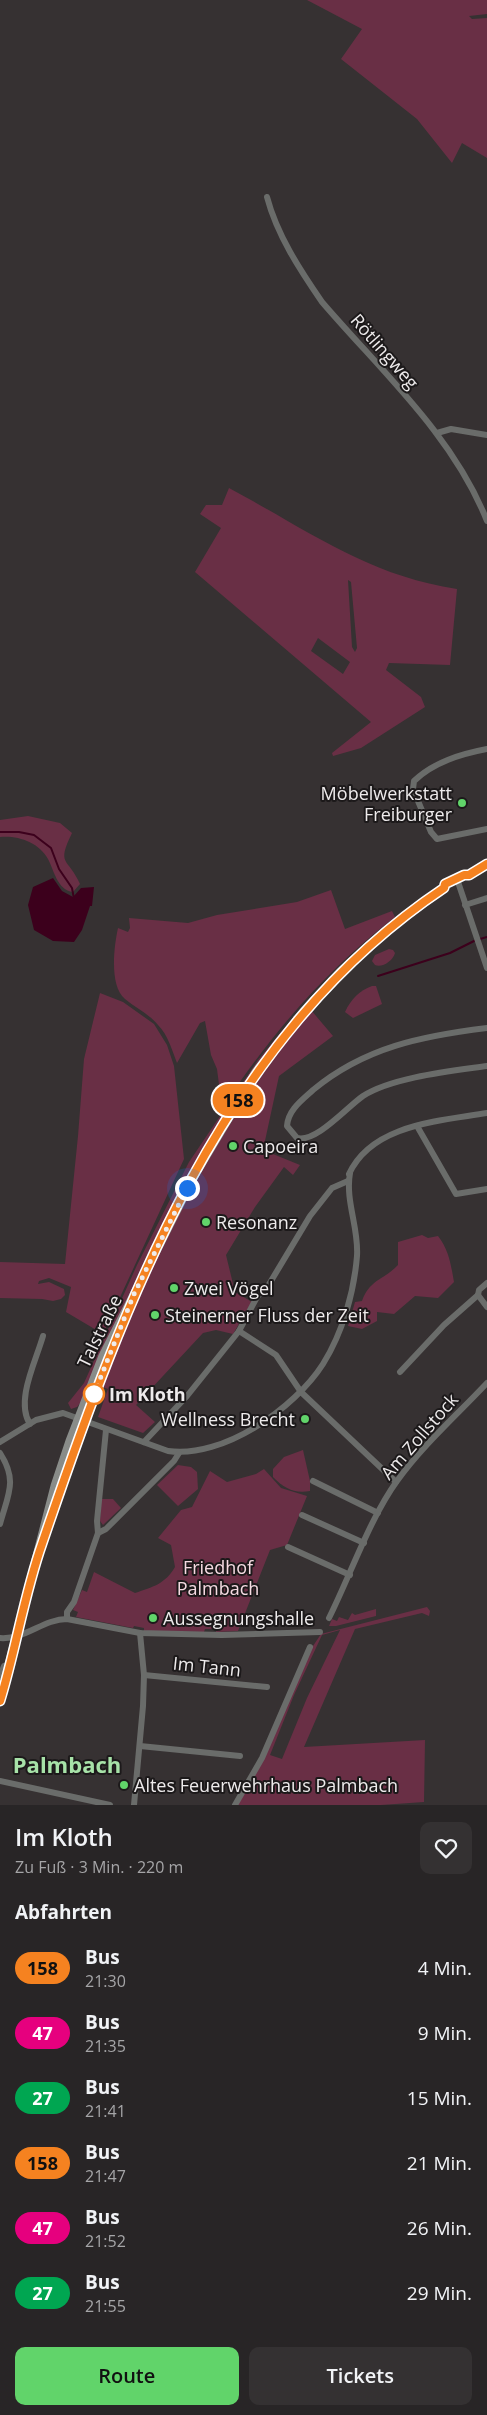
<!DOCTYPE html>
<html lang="de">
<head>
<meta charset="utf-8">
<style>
	:root { --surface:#282526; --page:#343132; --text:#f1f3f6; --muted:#a5a5a7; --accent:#61d46a }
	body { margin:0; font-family:"Open Sans",sans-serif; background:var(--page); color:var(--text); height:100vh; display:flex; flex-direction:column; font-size:19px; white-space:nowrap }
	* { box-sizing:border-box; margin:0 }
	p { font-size:16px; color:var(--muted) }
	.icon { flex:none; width:28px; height:28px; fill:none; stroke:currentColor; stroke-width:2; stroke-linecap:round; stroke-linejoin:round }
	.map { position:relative; height:1805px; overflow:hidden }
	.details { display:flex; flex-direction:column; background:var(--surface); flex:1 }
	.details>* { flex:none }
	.badge { padding:0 10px; border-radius:16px; font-size:18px; line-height:32px }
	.you { position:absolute; width:25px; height:25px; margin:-12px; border:4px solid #fff; border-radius:50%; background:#1a73e8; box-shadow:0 0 0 8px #1a73e833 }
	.map>.badge { position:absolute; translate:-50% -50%; box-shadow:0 0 0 2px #fff }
	h2 { padding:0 15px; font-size:19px; line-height:45px }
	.round { display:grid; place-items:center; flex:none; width:52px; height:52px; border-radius:10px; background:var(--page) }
	.headline { display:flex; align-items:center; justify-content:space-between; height:85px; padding:0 15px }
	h1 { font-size:24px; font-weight:600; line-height:38px }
	.action { display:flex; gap:10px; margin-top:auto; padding:10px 15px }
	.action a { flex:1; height:58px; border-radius:10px; background:var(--accent); color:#111; font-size:20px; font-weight:600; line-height:58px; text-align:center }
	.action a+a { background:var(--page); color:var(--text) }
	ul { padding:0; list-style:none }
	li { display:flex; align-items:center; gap:15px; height:65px; padding:0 15px }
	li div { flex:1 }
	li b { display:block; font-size:19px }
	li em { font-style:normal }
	li .badge { min-width:55px; font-weight:700; text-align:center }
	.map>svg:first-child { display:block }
</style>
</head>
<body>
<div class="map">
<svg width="487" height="1805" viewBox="0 0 487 1805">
	<rect width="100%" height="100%" fill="#363132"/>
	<g fill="#692f45" fill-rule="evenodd">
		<polygon points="307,0 487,0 487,14 469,16 472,19 487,18 487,158 462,143 452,163 417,119 341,59 362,29"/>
		<path d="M229,488C308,530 366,575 457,589L450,665L389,663L386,670L421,697L425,707L361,748L333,756L332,753L371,722L195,572L221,528L200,514L206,505H222ZM348,580L351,582L357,648L355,652L352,647ZM318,638L350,662L343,674L311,651Z"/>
		<path d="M28,816L60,823L72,833C56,866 68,857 80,884L73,892C57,890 54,870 48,859C39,842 17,835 0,837V820Z"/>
		<path d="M331,890L345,929L392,911L395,917C323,973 273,1032 222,1108L217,1069L211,1055L205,1021L200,1023L177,1063C172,1050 168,1035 158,1025C149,1014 136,1008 125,999C109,986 114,946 118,928L128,932L130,928L129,918L188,923L217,915L297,902Z"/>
		<path d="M389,949L393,950L395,953C393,961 382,968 375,965L372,961L375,955Z"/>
		<path d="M372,986H376L382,1004L353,1018L345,1012C351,999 359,991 372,986Z"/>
		<polygon points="100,993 123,1002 154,1024 167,1045 174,1066 184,1159 103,1334 66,1312 71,1287 49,1278 39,1281 38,1284 49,1282 64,1289 65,1295 61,1299 53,1301 42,1299 0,1298 0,1262 65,1264 78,1136 84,1059"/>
		<path d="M311,1010L333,1036L279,1076L263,1150L300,1165L293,1175L284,1167L255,1207L226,1255L235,1292L252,1302L233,1334L216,1330L203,1333L136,1405L155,1422L143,1433L98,1417L108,1389L103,1387C117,1340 139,1295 160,1251C203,1164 250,1085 311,1010Z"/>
		<path d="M294,1016L295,1018C269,1052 242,1086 220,1123C167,1212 126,1309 81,1402L77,1407L71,1409L68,1403L84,1383L137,1265L189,1162L258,1060Z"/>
		<path d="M422,1235L428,1238L438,1236C449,1250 451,1265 454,1282L438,1298L415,1296L394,1314L377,1312V1321L362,1329L348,1326L355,1302L362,1301C370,1279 384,1280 398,1265V1242Z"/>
		<path d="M303,1450L310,1481V1491C294,1494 284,1488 273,1477V1469L284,1457Z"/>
		<polygon points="178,1465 191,1467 197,1472 198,1489 178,1506 157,1485"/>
		<path d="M264,1469L281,1488L307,1496L287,1545L270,1550L238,1631L216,1632V1629H205L204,1632L144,1631V1628L134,1626L133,1628L76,1617L78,1612L73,1610L82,1590L87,1592L94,1572L135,1593C153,1587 165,1584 175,1567L171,1545L158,1538L181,1510L192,1507L210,1471L227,1482L256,1474Z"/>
		<polygon points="101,1499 113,1499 121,1508 103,1525 100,1521"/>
		<path d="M427,1607L430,1611L429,1616L422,1613L355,1629L304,1747L425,1740L424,1802L381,1805H238L311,1649L321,1634ZM340,1630L307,1698L282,1759L270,1755L294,1695L322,1635Z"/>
		<polygon points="376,1609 376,1616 336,1626 329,1626 332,1619 337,1621 339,1617 348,1620 352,1613 355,1615"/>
	</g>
	<polygon fill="#3c001c" points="53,878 62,891 73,897 81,888 94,887 92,906 90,906 82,930 74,942 53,941 34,930 28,905 33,887"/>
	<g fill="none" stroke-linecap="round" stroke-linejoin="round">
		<g stroke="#3c001c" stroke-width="2">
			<polyline points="0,832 19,832 34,835 51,848 59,869 72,888 74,899"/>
			<polyline points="480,939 487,937"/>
			<polyline points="378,976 450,953 476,940"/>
		</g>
		<g stroke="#6a6c6a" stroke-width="6">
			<path d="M267,197C277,235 300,270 322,302C381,371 453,435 487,521"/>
			<polyline points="437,433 451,429 487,435"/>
			<path d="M487,749C461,754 434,762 414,781L413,789L431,832L437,839L487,829"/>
			<polyline points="457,879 487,968"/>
			<polyline points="465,905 487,898"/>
			<path d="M487,1028C422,1036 365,1047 313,1090C302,1100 288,1110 287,1126L297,1138C316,1143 347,1107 363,1096C393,1077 452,1071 487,1066"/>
			<polyline points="417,1126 456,1194 487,1189"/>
			<path d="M349,1174C372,1124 440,1121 487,1113"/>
			<polyline points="478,1295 487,1307"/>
			<polyline points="239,1331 276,1355 301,1392 396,1482"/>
			<polyline points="400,1372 444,1325 478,1295 479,1290 487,1283"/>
			<path d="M30,1424C15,1401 36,1361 43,1336"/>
			<path d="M0,1442L36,1420L63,1413L168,1451C223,1459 295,1408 323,1364C343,1332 354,1292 357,1256C359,1228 345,1201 350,1173"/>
			<polyline points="144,1442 187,1396 239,1331 257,1297 268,1286 310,1216 332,1188 348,1181"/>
			<path d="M0,1453C18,1481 8,1494 0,1524"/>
			<polyline points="313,1481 378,1513"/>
			<polyline points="302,1515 364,1543"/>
			<polyline points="98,1533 106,1529 174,1461 179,1453"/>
			<polyline points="288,1547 350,1575"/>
			<path d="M329,1618C350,1576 370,1518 397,1481C423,1445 457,1415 487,1383"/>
			<polyline points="67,1619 67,1612 74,1602 98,1533 97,1521 106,1430"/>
			<path d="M0,1638C25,1640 43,1619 67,1619L140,1633L222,1635L320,1632"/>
			<polyline points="144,1675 267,1687"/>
			<polyline points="0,1676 4,1666 11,1664"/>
			<polyline points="140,1746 240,1756"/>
			<polyline points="0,1781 110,1805"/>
			<polyline points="134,1805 143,1706 144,1675 140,1633"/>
			<polyline points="235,1805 262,1758 310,1647"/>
		</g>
		<g stroke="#898c89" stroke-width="9">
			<polyline points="62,1486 109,1357"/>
			<polyline points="0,1700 55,1486 70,1441 103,1356 194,1176 256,1072 304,1011 341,971 387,930 444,888 445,884 464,875 469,875 487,864"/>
		</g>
	</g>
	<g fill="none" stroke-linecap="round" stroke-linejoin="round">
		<g stroke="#fff" stroke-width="11">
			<path id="line" d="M0,1701C16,1649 24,1595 42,1544C124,1302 221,1037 444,888L445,884L464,875H469L487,864"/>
		</g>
		<use href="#line" stroke="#f58220" stroke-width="8"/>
		<polyline stroke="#eeebec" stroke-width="5" stroke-dasharray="0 9" points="94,1394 134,1294 187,1188"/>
	</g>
	<g fill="#61d46a" stroke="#1c191a" stroke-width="2">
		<circle cx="462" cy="803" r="5"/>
		<circle cx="233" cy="1146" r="5"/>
		<circle cx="206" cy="1222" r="5"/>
		<circle cx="174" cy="1288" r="5"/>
		<circle cx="155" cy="1315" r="5"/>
		<circle cx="305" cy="1419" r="5"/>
		<circle cx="153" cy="1618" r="5"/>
		<circle cx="124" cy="1785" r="5"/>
	</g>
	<circle fill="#fff" stroke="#f58220" stroke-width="2.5" cx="94" cy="1394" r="10"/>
	<g text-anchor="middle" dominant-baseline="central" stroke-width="4" stroke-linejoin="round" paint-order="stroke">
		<g font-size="18" fill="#eeebec" stroke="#1c191a">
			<text transform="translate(385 351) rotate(49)">Rötlingweg</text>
			<text transform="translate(99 1331) rotate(-64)">Talstraße</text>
			<text transform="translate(419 1436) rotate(-49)">Am Zollstock</text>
			<text transform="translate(207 1666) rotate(6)">Im Tann</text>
		</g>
		<g font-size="18" fill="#eeebec" stroke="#1c191a" text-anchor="start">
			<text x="452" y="793" text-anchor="end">Möbelwerkstatt<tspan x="452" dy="21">Freiburger</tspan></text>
			<text x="243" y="1146">Capoeira</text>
			<text x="216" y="1222">Resonanz</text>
			<text x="184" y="1288">Zwei Vögel</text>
			<text x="165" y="1315">Steinerner Fluss der Zeit</text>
			<text x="295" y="1419" text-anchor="end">Wellness Brecht</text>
			<text x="163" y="1618">Aussegnungshalle</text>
			<text x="134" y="1785">Altes Feuerwehrhaus Palmbach</text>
		</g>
		<g font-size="18" font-weight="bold" fill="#eeebec" stroke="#1c191a" text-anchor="start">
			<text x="109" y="1394">Im Kloth</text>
		</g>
		<g font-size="18" fill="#f5dae2" stroke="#1c191a">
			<text x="218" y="1567">Friedhof<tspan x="218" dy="21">Palmbach</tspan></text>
		</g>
		<g font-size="22" font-weight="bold" fill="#a7e2a8" stroke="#1c191a">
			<text x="67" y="1764">Palmbach</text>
		</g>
	</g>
</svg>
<div class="you" style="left:187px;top:1188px"></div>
<b class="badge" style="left:238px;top:1100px;background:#f58220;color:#111">158</b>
</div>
<section class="details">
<div class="headline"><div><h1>Im Kloth</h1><p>Zu Fuß · 3 Min. · 220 m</p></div><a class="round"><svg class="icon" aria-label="heart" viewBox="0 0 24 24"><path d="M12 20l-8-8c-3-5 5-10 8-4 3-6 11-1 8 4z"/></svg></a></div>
<h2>Abfahrten</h2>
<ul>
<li><span class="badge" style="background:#f58220;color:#111">158</span><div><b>Bus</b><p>21:30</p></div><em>4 Min.</em></li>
<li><span class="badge" style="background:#e6007e;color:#fff">47</span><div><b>Bus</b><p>21:35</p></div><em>9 Min.</em></li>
<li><span class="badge" style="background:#00a651;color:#fff">27</span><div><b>Bus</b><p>21:41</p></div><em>15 Min.</em></li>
<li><span class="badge" style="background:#f58220;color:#111">158</span><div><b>Bus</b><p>21:47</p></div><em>21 Min.</em></li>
<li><span class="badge" style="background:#e6007e;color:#fff">47</span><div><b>Bus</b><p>21:52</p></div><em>26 Min.</em></li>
<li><span class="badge" style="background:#00a651;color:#fff">27</span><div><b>Bus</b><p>21:55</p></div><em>29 Min.</em></li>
</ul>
<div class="action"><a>Route</a><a>Tickets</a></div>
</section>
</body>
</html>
